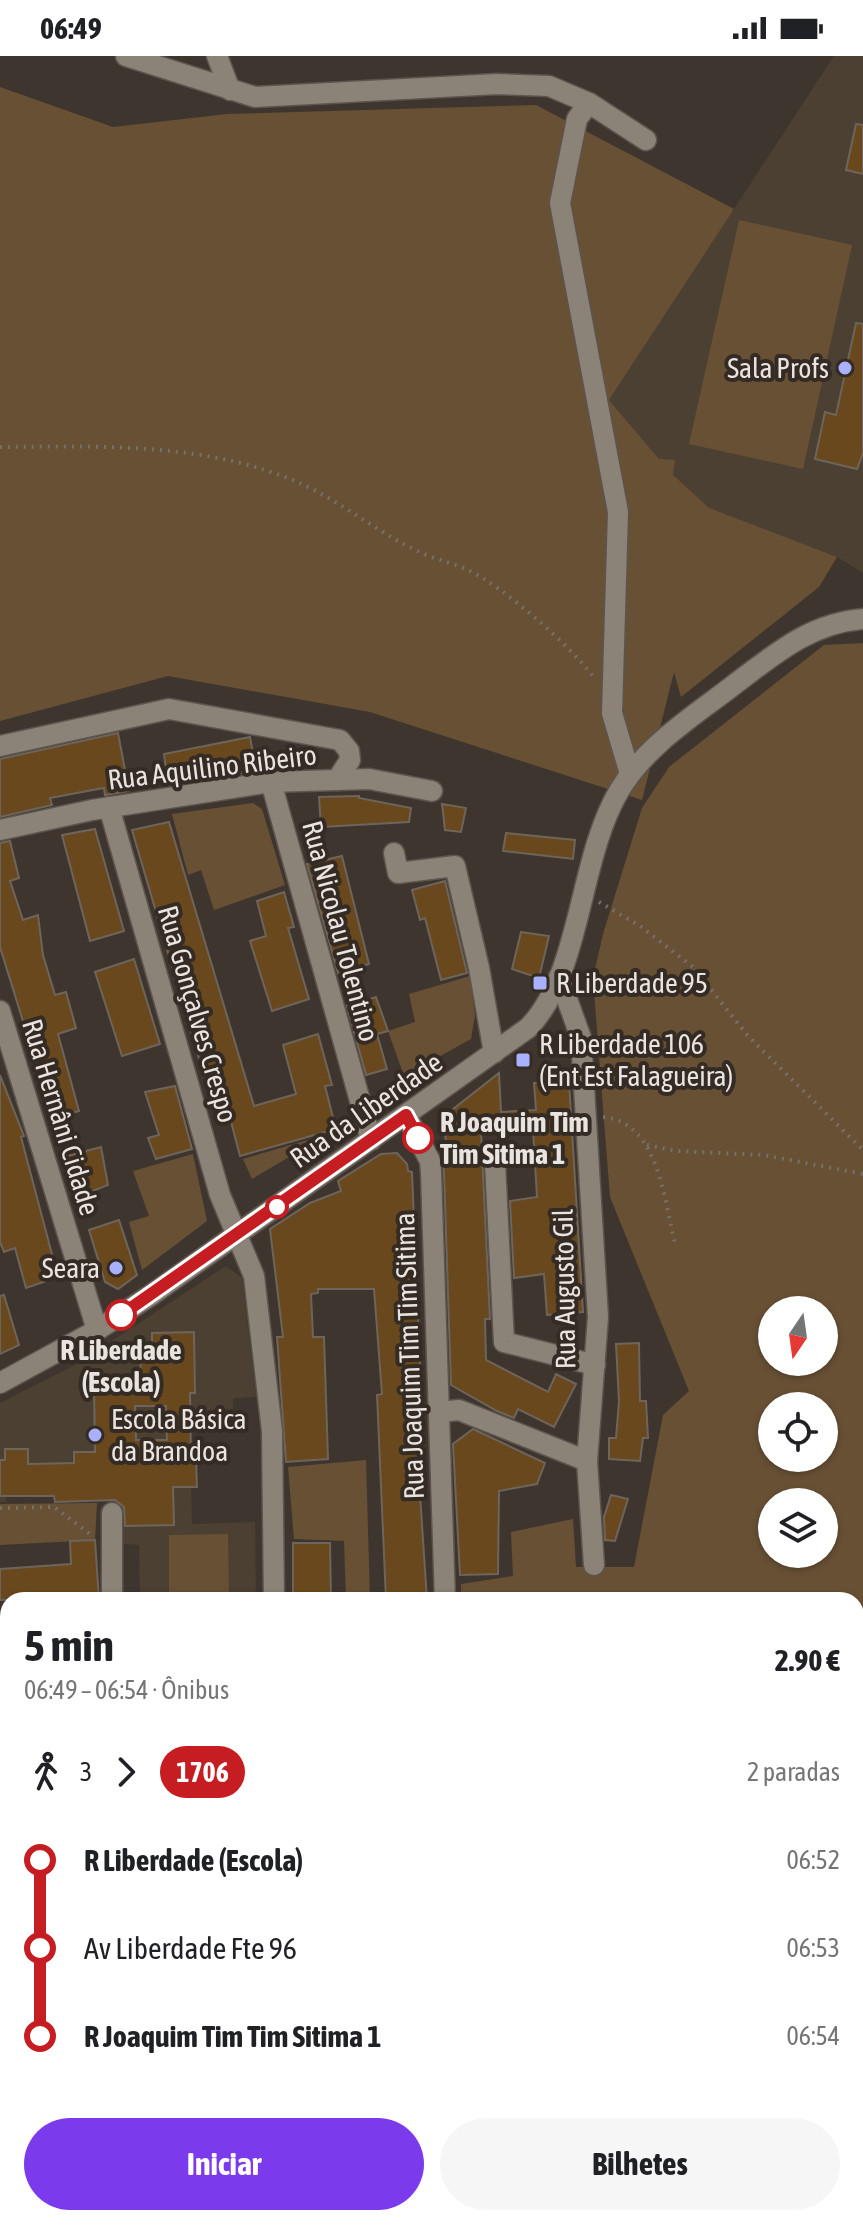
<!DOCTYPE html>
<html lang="pt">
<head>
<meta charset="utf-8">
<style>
	:root { --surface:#fff; --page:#f6f6f6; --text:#202124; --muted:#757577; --accent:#7c3aed }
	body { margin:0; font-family:"Asap Condensed",sans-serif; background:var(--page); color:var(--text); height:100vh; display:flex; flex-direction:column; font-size:30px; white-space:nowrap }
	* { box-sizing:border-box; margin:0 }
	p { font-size:26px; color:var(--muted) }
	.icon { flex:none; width:44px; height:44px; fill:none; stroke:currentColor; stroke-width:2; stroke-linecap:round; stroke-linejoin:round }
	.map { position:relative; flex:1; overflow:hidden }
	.sheet { position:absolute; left:0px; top:1536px; width:864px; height:634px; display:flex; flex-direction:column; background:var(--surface); border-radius:24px 24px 0 0; box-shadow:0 2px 6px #0004 }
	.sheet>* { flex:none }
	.badge { padding:0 16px; border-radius:26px; font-size:28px; line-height:52px }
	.needle { width:52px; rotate:193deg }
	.controls { position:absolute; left:758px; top:1240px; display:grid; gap:16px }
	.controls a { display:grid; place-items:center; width:80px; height:80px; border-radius:50%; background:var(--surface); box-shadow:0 2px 6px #0004; font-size:40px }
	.map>.badge { position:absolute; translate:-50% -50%; box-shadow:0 0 0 4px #fff }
	.legs { display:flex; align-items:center; gap:12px; height:88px; padding:0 24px; font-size:26px }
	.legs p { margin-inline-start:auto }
	.head { display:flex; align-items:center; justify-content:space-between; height:136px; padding:0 24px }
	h1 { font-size:44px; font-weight:700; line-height:60px }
	.primary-button { display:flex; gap:16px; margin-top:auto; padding:16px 24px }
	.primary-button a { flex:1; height:92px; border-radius:48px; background:var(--accent); color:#fff; font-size:32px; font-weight:700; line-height:92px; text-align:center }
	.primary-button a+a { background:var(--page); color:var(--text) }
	ul { padding:0 24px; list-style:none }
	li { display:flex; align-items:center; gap:28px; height:88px; font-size:30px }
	li i { display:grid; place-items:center; width:12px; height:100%; margin:0 10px; background:currentColor }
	li i::after { content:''; width:20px; height:20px; margin:-10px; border:6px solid; border-radius:50%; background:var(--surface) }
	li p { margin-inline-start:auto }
	li:first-child i { background:linear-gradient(#0000 50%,currentColor 0) }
	li:last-child i { background:linear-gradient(currentColor 50%,#0000 0) }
	.status { display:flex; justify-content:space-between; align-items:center; height:56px; padding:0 40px; background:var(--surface); direction:ltr }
	.status svg { height:22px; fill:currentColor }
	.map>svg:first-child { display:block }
</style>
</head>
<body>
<div class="status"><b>06:49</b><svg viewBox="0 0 49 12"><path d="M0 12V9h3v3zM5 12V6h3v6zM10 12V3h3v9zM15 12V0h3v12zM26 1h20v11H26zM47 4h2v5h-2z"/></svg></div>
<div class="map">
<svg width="863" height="2169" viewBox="0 0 863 2169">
	<rect width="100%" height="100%" fill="#3e362e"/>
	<g fill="#4c4032">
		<polygon points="834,0 863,0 863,517 837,501 713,456 672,419 609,344"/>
		<polygon points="226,1210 242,1222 256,1341 233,1342 233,1353 190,1356 191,1402 196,1402 197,1431 191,1431 192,1468 255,1466 256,1544 140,1544 139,1489 124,1488 124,1458 115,1457 115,1440 97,1441 97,1445 55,1446 54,1440 6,1440 6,1446 0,1446 0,1347 77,1308"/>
	</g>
	<g fill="#685035" fill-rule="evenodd">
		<polygon points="0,31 113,71 227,58 536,49 734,153 609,344 659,403 675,404 673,419 709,452 837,501 819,531 681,641 674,616 642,744 370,656 168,620 0,665"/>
		<polygon points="739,164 852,189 803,413 689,388"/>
		<path d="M863,587V1770L856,1771V1544H461V1528L513,1520L511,1476L573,1463L576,1511H634L663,1359L689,1335L610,1141L593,922L603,878L642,752L669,711L824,589ZM772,1254H824V1306H772ZM772,1350H824V1402H772ZM772,1446H824V1498H772Z"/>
		<polygon points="253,747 262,753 285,829 214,854 201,814 188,819 172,758"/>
		<polygon points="470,920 475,959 471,983 404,1020 388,975 415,966 409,938"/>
		<polygon points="328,1078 252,1123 243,1103"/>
		<polygon points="193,1098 207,1165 142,1214 129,1166 149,1160 133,1115"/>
		<polygon points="366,1404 370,1544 346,1543 344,1485 294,1483 288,1411"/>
		<polygon points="97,1447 95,1484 0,1489 0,1448"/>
		<polygon points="228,1478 229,1544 169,1544 169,1479"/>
		<polygon points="8,1921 8,2100 0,2084 0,1923"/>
		<polygon points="39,2162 365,2162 366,2169 43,2169"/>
	</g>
	<g fill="#69481e" stroke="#6d655b" stroke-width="2" fill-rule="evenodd">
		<polygon points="856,68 863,69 863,118 846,114"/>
		<polygon points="856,267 863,268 863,397 857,413 815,403 825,356 836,359"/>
		<polygon points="118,677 129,735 105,739 104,732 50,742 52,749 0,761 0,703"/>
		<polygon points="250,681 256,715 168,729 164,698"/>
		<polygon points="359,740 359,742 411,752 409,766 321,771 319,741"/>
		<polygon points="442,748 466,752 461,776 445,774"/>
		<polygon points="169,766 254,1050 296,1038 283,989 318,978 332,1029 325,1030 336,1073 240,1100 229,1058 219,1061 203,1016 132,774"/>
		<polygon points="95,773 124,875 90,885 62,779"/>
		<polygon points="506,777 575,784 573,803 503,795"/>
		<polygon points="10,785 19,822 10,825 23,864 38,859 43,899 55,939 66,936 76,972 58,978 79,1055 53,1062 0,891 0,787"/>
		<polygon points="342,800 369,908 338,917 307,808"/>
		<polygon points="445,825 467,917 441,924 425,862 420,864 412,834"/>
		<polygon points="284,836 294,871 288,872 309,943 272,955 250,885 266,880 257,845"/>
		<polygon points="521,876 549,880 539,922 512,913"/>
		<polygon points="134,903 160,988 122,1000 95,916"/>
		<polygon points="376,941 388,975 377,978 387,1013 366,1019 347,950"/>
		<polygon points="499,1017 501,1056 536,1054 534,1027 569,1025 583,1256 547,1259 544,1218 514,1222 510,1145 537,1141 533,1073 481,1076 490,1263 485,1263 486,1304 548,1336 556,1318 576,1328 554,1371 518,1353 514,1362 497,1355 451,1329 444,1116 440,1088 446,1086 443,1061"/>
		<polygon points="0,1019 24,1080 21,1081 58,1221 26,1232 15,1192 4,1196 0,1186"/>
		<polygon points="175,1030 192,1093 156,1103 148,1082 159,1079 145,1036"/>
		<polygon points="101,1091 108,1129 78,1141 67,1100"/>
		<polygon points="397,1097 407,1108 408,1115 412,1116 424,1408 418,1408 427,1544 386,1544 377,1339 382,1338 374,1233 318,1233 318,1237 311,1238 313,1281 324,1281 328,1403 286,1406 277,1281 283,1281 270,1173 310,1147 341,1135 338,1125 381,1098"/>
		<polygon points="119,1164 137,1219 118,1233 105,1226 89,1174"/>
		<polygon points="4,1239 19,1289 0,1298 0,1240"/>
		<path d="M194,1276L195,1337H190L191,1402H196L197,1431H173L174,1469L125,1470L124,1451L115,1444L55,1446L54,1440H0V1404H5V1393H28V1408L74,1407V1396H95L94,1329L119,1328L118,1321H141L140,1298H152V1277ZM135,1350H166L167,1384H136Z"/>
		<polygon points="639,1287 640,1345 646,1345 648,1382 643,1382 640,1405 609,1403 609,1382 616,1382 619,1345 616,1288"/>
		<polygon points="473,1373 545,1407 537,1428 499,1435 498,1518 460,1519 453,1388"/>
		<polygon points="611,1439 628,1443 615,1485 605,1484 604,1461"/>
		<polygon points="95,1484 99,1544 0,1544 0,1513 71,1508 70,1485"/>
		<polygon points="293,1487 330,1487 331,1544 293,1544"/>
	</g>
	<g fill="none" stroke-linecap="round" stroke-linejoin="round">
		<g stroke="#5c554e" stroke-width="23">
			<g id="minor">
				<polyline points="126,0 255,41 497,28 549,30 589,47 646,84"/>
				<polyline points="217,0 230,34"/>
				<polyline points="589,47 577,63 560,147 618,456 612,657 630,718"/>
				<polyline points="0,690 169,653 340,684 349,695 350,704 337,724"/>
				<polyline points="271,726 371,1084"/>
				<polyline points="109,751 220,1139 254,1220 272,1375 274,1544"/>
				<polyline points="0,774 92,754 271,726 369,723 432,735"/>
				<polyline points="394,797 398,817 455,810 479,912 494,997"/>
				<polyline points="559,921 581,982 598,1261 587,1405 594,1509"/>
				<polyline points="0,955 97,1274"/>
				<polyline points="406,1059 430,1105 431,1116 445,1544"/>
				<polyline points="495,1107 504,1286 595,1309"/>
				<path d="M0,1327L97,1274L151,1239L528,972C582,917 578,804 619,735C646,689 694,660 735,628C776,597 811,567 863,563"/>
				<polyline points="439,1356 459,1354 587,1405"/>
				<polyline points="112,1457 112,1544"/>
				<polyline points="856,1806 863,1805"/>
				<polyline points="0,1829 8,1828"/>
				<polyline points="856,2088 863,2077"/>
				<polyline points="394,2162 395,2169"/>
				<polyline points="432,2162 433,2169"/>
				<polyline points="455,2162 456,2169"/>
				<polyline points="695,2162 697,2169"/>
				<polyline points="806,2169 809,2162"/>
			</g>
		</g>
		<g stroke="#777069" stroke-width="4" stroke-dasharray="2 6" stroke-linecap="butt">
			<path d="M0,391C101,390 212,386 306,430C346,449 381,479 422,497C437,504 453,507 468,514C504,531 568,588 593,620"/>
			<polyline points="599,846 640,870 693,911 748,980 863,1094"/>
			<path d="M603,1061C659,1066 664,1145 675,1187"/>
			<polyline points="647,1089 676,1095 764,1099 863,1118"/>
			<polyline points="0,1452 54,1451 94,1481"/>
			<polyline points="856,1925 863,1915"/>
			<polyline points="299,2169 320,2162"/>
		</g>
		<use href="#minor" stroke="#8b8278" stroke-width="20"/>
	</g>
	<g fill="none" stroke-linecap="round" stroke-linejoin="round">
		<g stroke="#fff" stroke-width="18">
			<polyline id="line-1" points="121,1259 406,1059 418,1082"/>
		</g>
		<use href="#line-1" stroke="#c61d23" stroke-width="12"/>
	</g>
	<g fill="#a9b0fc" stroke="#342c24" stroke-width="3">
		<circle cx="845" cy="312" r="8"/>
		<rect x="532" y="919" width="16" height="16" rx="4"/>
		<rect x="515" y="996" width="16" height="16" rx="4"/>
		<circle cx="116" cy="1212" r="8"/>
		<circle cx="95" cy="1379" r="8"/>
	</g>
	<g fill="#fff" stroke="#c61d23" stroke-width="4">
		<circle cx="418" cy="1082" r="14"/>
		<circle cx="277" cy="1151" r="10"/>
		<circle cx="121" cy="1259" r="14"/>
	</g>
	<g text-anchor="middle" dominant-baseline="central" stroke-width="8" stroke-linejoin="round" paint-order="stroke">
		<g font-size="28" fill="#e9e4df" stroke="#342c24" text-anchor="start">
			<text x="829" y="312" text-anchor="end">Sala Profs</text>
			<text x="556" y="927">R Liberdade 95</text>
			<text x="539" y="988">R Liberdade 106<tspan x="539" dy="32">(Ent Est Falagueira)</tspan></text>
			<text x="100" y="1212" text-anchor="end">Seara</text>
			<text x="111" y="1363">Escola Básica<tspan x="111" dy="32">da Brandoa</tspan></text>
		</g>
		<g font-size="28" fill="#e9e4df" stroke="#342c24">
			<text transform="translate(212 711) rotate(-7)">Rua Aquilino Ribeiro</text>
			<text transform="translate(341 875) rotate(75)">Rua Nicolau Tolentino</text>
			<text transform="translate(198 958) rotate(74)">Rua Gonçalves Crespo</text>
			<text transform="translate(366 1054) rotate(-35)">Rua da Liberdade</text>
			<text transform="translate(61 1061) rotate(73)">Rua Hernâni Cidade</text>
			<text transform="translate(564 1233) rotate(-91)">Rua Augusto Gil</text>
			<text transform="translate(409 1300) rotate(-92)">Rua Joaquim Tim Tim Sitima</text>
		</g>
		<g font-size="28" font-weight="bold" fill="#e9e4df" stroke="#342c24" text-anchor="start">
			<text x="440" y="1066">R Joaquim Tim<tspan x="440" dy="32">Tim Sitima 1</tspan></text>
			<text x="121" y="1294" text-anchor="middle">R Liberdade<tspan x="121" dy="32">(Escola)</tspan></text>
		</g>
	</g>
</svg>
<div class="controls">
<a><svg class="needle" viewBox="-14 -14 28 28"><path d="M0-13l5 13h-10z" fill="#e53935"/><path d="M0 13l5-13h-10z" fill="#757577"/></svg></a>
<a><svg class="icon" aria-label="locate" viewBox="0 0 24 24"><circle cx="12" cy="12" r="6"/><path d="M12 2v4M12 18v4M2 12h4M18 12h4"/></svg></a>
<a><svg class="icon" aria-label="layers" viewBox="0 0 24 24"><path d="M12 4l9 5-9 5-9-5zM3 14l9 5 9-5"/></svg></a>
</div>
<section class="sheet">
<div class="head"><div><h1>5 min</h1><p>06:49 – 06:54 · Ônibus</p></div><b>2.90 €</b></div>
<div class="legs"><svg class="icon" aria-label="walk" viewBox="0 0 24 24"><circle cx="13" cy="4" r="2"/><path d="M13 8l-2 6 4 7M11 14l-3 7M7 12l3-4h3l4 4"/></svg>3<svg class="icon" aria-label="forward" viewBox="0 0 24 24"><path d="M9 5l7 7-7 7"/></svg><b class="badge" style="background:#c61d23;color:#fff">1706</b><p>2 paradas</p></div>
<ul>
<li><i style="color:#c61d23"></i><b>R Liberdade (Escola)</b><p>06:52</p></li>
<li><i style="color:#c61d23"></i><span>Av Liberdade Fte 96</span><p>06:53</p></li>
<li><i style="color:#c61d23"></i><b>R Joaquim Tim Tim Sitima 1</b><p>06:54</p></li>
</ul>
<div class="primary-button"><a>Iniciar</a><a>Bilhetes</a></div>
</section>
</div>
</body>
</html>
